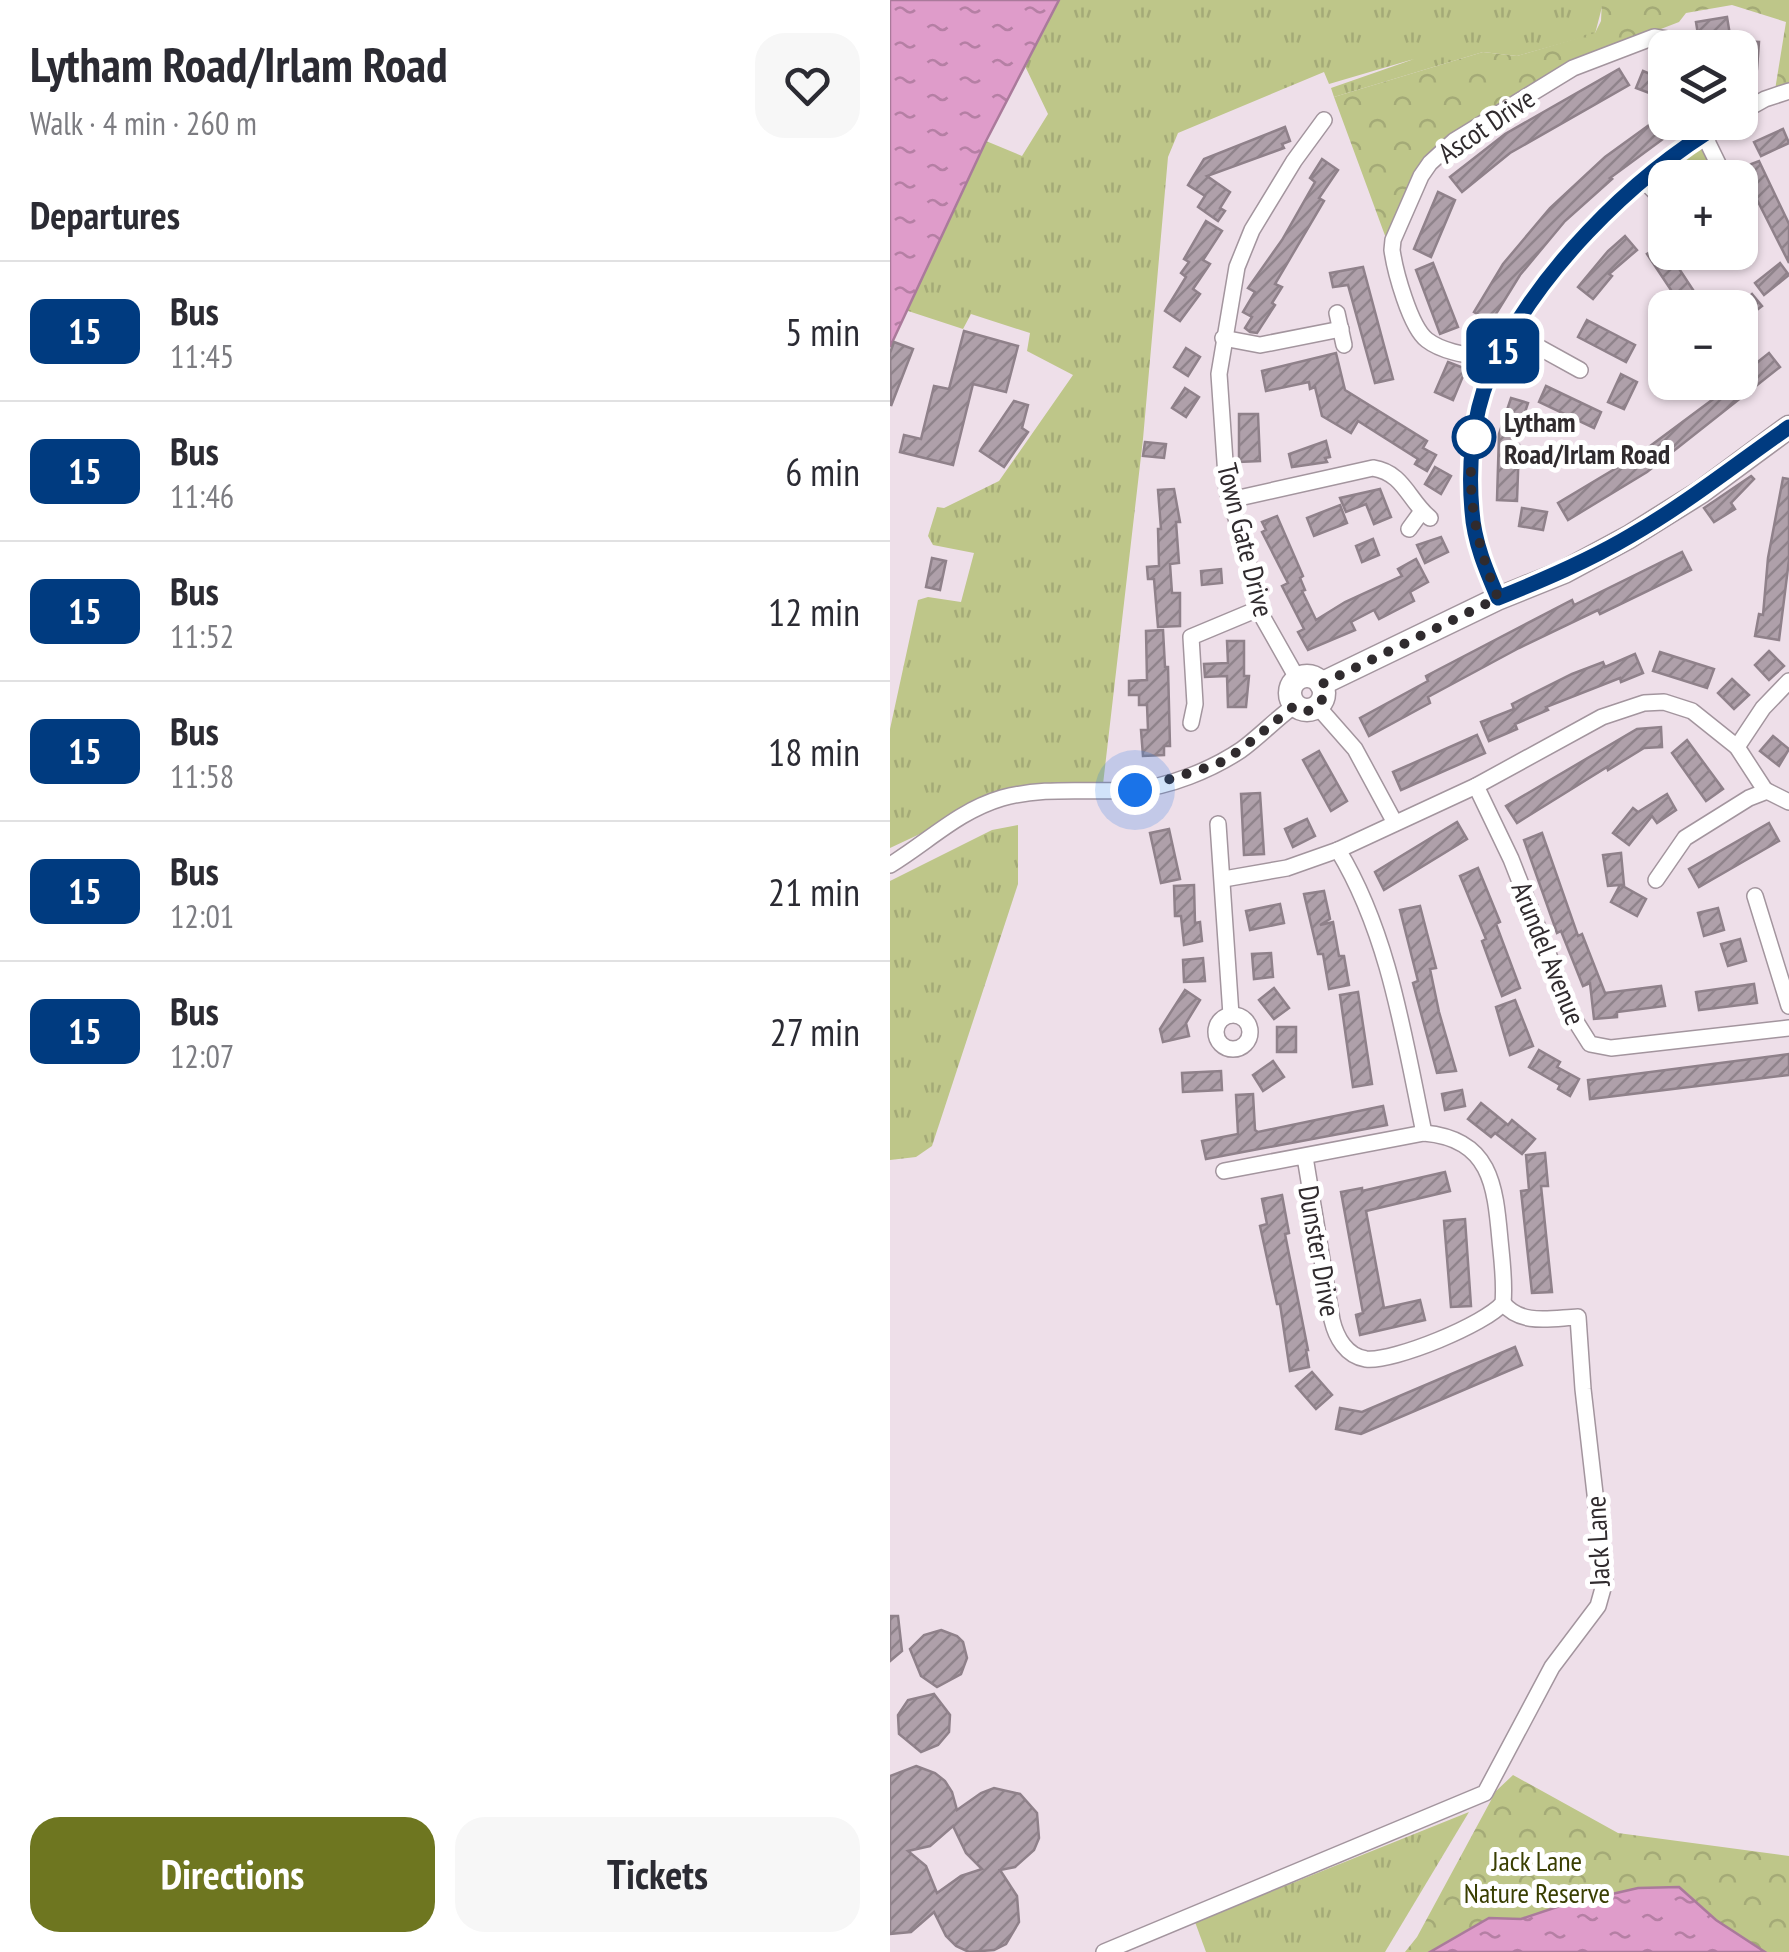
<!DOCTYPE html>
<html lang="en">
<head>
<meta charset="utf-8">
<style>
	:root { --surface:#fff; --page:#f7f7f7; --text:#2b2b33; --muted:#7c7c81; --line:#e1e1e2; --accent:#6e7620 }
	body { margin:0; font-family:"PT Sans Narrow",sans-serif; background:var(--page); color:var(--text); height:100vh; display:flex; flex-direction:column; font-size:38px; white-space:nowrap }
	* { box-sizing:border-box; margin:0 }
	p { font-size:32px; color:var(--muted) }
	.icon { flex:none; width:55px; height:55px; fill:none; stroke:currentColor; stroke-width:2; stroke-linecap:round; stroke-linejoin:round }
	.map { position:relative; flex:1; overflow:hidden }
	.panel { display:flex; flex-direction:column; background:var(--surface); width:890px }
	.panel>* { flex:none }
	.badge { padding:0 20px; border-radius:15px; font-size:35px; line-height:65px }
	.tools { position:absolute; left:758px; top:30px; display:grid; gap:20px }
	.tools a { display:grid; place-items:center; width:110px; height:110px; border-radius:20px; background:var(--surface); box-shadow:0 2px 8px #0004; font-size:50px }
	.you { position:absolute; width:50px; height:50px; margin:-25px; border:8px solid #fff; border-radius:50%; background:#1a73e8; box-shadow:0 0 0 15px #1a73e833 }
	.map>.badge { position:absolute; translate:-50% -50%; box-shadow:0 0 0 5px #fff }
	h2 { padding:0 30px; font-size:38px; line-height:90px }
	.round { display:grid; place-items:center; flex:none; width:105px; height:105px; border-radius:30px; background:var(--page) }
	.overview { display:flex; align-items:center; justify-content:space-between; height:170px; padding:0 30px }
	h1 { font-size:48px; font-weight:600; line-height:75px }
	.primary-button { display:flex; gap:20px; margin-top:auto; padding:20px 30px }
	.primary-button a { flex:1; height:115px; border-radius:30px; background:var(--accent); color:#fff; font-size:40px; font-weight:600; line-height:115px; text-align:center }
	.primary-button a+a { background:var(--page); color:var(--text) }
	ul { padding:0; list-style:none }
	li { display:flex; align-items:center; gap:30px; height:140px; padding:0 30px; border-top:2px solid var(--line) }
	li div { flex:1 }
	li b { display:block; font-size:38px }
	li em { font-style:normal }
	li .badge { min-width:110px; font-weight:700; text-align:center }
	main { display:flex; flex:1; min-height:0 }
	.map>svg:first-child { display:block }
</style>
</head>
<body>
<main>
<section class="panel">
<div class="overview"><div><h1>Lytham Road/Irlam Road</h1><p>Walk · 4 min · 260 m</p></div><a class="round"><svg class="icon" aria-label="heart" viewBox="0 0 24 24"><path d="M12 20l-8-8c-3-5 5-10 8-4 3-6 11-1 8 4z"/></svg></a></div>
<h2>Departures</h2>
<ul>
<li><span class="badge" style="background:#003b80;color:#fff">15</span><div><b>Bus</b><p>11:45</p></div><em>5 min</em></li>
<li><span class="badge" style="background:#003b80;color:#fff">15</span><div><b>Bus</b><p>11:46</p></div><em>6 min</em></li>
<li><span class="badge" style="background:#003b80;color:#fff">15</span><div><b>Bus</b><p>11:52</p></div><em>12 min</em></li>
<li><span class="badge" style="background:#003b80;color:#fff">15</span><div><b>Bus</b><p>11:58</p></div><em>18 min</em></li>
<li><span class="badge" style="background:#003b80;color:#fff">15</span><div><b>Bus</b><p>12:01</p></div><em>21 min</em></li>
<li><span class="badge" style="background:#003b80;color:#fff">15</span><div><b>Bus</b><p>12:07</p></div><em>27 min</em></li>
</ul>
<div class="primary-button"><a>Directions</a><a>Tickets</a></div>
</section>
<div class="map">
<svg width="899" height="1952" viewBox="0 0 899 1952">
	<defs>
		<pattern id="grass-tufts" width="24" height="20" patternUnits="userSpaceOnUse" patternTransform="scale(2.5)"><rect width="24" height="20" fill="#bec689"/><path d="M3 7l-1-3M5 7V3M7 7l1-3M15 17l-1-3M17 17v-4M19 17l1-3" fill="none" stroke="#a4aa77"/></pattern>
		<pattern id="park-crowns" width="20" height="18" patternUnits="userSpaceOnUse" patternTransform="scale(2.5)"><rect width="20" height="18" fill="#bec689"/><path d="M2 6a3 3 0 1 1 6 0M12 15a3 3 0 1 1 6 0" fill="none" stroke="#a4aa77"/></pattern>
		<pattern id="water-ripples" width="26" height="14" patternUnits="userSpaceOnUse" patternTransform="scale(2.5)"><rect width="26" height="14" fill="#df9cca"/><path d="M2 4q2-2 4 0t4 0M15 11q2-2 4 0t4 0" fill="none" stroke="#b57fa4"/></pattern>
		<pattern id="building-hatch" width="6" height="6" patternUnits="userSpaceOnUse" patternTransform="scale(2.5)"><rect width="6" height="6" fill="#afa0aa"/><path d="M-1 1l2-2M0 6l6-6M5 7l2-2" fill="none" stroke="#8f838b"/></pattern>
	</defs>
	<rect width="100%" height="100%" fill="#eedfe9"/>
	<g fill="url(#grass-tufts)">
		<polygon points="169,0 712,0 713,3 705,34 627,56 593,52 444,97 441,88 524,59 439,84 434,72 288,133 278,157 253,439 212,793 111,796 0,848 0,729 28,600 38,597 71,602 84,553 43,545 38,536 47,507 54,508 109,481 183,375 137,351 140,333 81,314 73,329 15,310 96,141 132,156 158,114 135,66"/>
		<polygon points="811,148 827,177 775,178 775,189 768,181"/>
		<polygon points="128,825 128,884 42,1146 26,1157 0,1160 0,881 102,830"/>
		<polygon points="579,1812 495,1952 316,1952 305,1922"/>
	</g>
	<g fill="url(#park-crowns)">
		<polygon points="712,0 899,0 899,86 885,90 896,22 842,5 796,13 789,22 714,51 538,158 497,241 444,97 593,52 627,56 705,33 711,21"/>
		<polygon points="623,1775 728,1833 899,1856 899,1952 515,1952 527,1937 606,1791"/>
	</g>
	<g fill="url(#water-ripples)" stroke="#aa7a9b" stroke-width="2.5">
		<polygon points="0,0 169,0 96,141 0,347"/>
		<polygon points="789,1887 826,1920 875,1952 540,1952 599,1918 631,1919 670,1906 748,1888"/>
	</g>
	<g fill="url(#building-hatch)" stroke="#8f818a" stroke-width="2.5" fill-rule="evenodd">
		<polygon points="837,17 840,35 809,41 806,22"/>
		<polygon points="850,41 869,42 867,69 850,68"/>
		<polygon points="729,69 739,85 620,153 572,192 560,177 615,134"/>
		<polygon points="753,71 775,80 775,99 746,88"/>
		<polygon points="766,120 777,136 720,178 722,179 675,221 630,275 601,322 584,312 613,264 660,208 715,157"/>
		<polygon points="395,127 400,141 392,144 394,148 317,176 340,192 330,208 335,211 328,221 308,207 315,196 298,185 314,159"/>
		<polygon points="893,129 899,143 871,156 864,142"/>
		<polygon points="432,159 448,170 429,198 434,201 385,284 392,287 382,303 385,305 367,333 360,332 355,328 362,317 353,312 365,292 358,288 392,240 425,182 420,178"/>
		<polygon points="869,161 899,224 899,263 851,168"/>
		<polygon points="548,192 565,200 541,257 524,249"/>
		<polygon points="316,221 332,231 313,260 320,264 303,289 310,294 290,321 275,311 296,277 291,273 299,262 294,259"/>
		<polygon points="735,236 747,250 719,274 722,276 703,299 688,287 718,251"/>
		<polygon points="773,244 775,252 778,252 815,308 793,308 757,254"/>
		<polygon points="543,263 568,327 550,334 526,270"/>
		<polygon points="890,263 899,275 874,295 865,283"/>
		<polygon points="473,267 503,379 485,383 458,285 443,287 440,273"/>
		<polygon points="862,294 872,306 850,323 850,304"/>
		<polygon points="697,320 745,345 736,362 688,337"/>
		<polygon points="74,331 128,346 116,392 83,384 63,465 10,452 14,435 31,439 44,386 59,389"/>
		<polygon points="4,342 23,349 1,406 0,353"/>
		<polygon points="296,348 310,357 298,376 284,367"/>
		<polygon points="446,353 455,390 537,441 533,448 546,455 537,471 525,464 528,459 468,421 461,433 432,416 425,387 420,389 419,382 376,391 372,371"/>
		<polygon points="879,353 890,367 757,472 678,520 668,503 748,455 826,397 824,395 838,384 850,382 850,376"/>
		<polygon points="558,362 576,369 563,400 545,392"/>
		<polygon points="731,374 747,382 734,409 718,402"/>
		<polygon points="656,386 711,412 704,428 649,402"/>
		<polygon points="295,388 309,397 296,417 282,408"/>
		<polygon points="621,398 638,403 624,445 629,445 627,501 607,500 609,434"/>
		<polygon points="124,401 138,405 132,428 138,432 114,467 90,451"/>
		<polygon points="349,414 368,414 370,461 349,462"/>
		<polygon points="436,441 440,457 435,458 437,462 402,467 399,454"/>
		<polygon points="255,442 276,444 274,458 253,456"/>
		<polygon points="545,467 561,476 551,494 535,484"/>
		<polygon points="861,476 864,479 841,503 845,509 824,522 814,508"/>
		<polygon points="893,478 899,479 899,560 889,640 865,636 869,614 873,615 878,558"/>
		<polygon points="284,489 290,522 286,522 289,563 280,564 282,593 290,593 290,626 268,627 264,579 258,579 257,567 269,566 268,529 271,529 268,490"/>
		<polygon points="490,489 501,517 484,524 476,504 456,512 450,498"/>
		<polygon points="450,505 457,523 424,536 417,518"/>
		<polygon points="632,508 657,512 653,530 629,526"/>
		<polygon points="387,516 413,576 410,578 415,590 412,591 426,620 455,602 512,576 508,569 526,559 538,582 520,592 524,601 489,619 484,610 461,622 465,630 418,650 408,632 414,629 392,586 398,583 372,532 376,530 372,522"/>
		<polygon points="551,537 558,552 535,563 527,545"/>
		<polygon points="483,539 489,555 472,562 466,546"/>
		<polygon points="792,552 801,570 710,614 708,610 629,648 538,697 540,703 479,736 470,718 538,681 536,676 682,600 684,605"/>
		<polygon points="42,558 56,561 50,590 36,587"/>
		<polygon points="331,569 332,583 312,585 311,571"/>
		<polygon points="273,630 275,667 278,667 280,746 274,746 274,755 253,756 251,730 258,730 257,705 249,705 249,695 239,695 239,681 257,680 256,631"/>
		<polygon points="337,641 354,641 354,676 359,676 356,707 338,707 337,676 315,677 314,664 338,663"/>
		<polygon points="879,651 894,666 879,680 865,665"/>
		<polygon points="770,652 824,669 817,688 763,671"/>
		<polygon points="745,654 753,673 731,682 730,678 656,707 658,710 625,724 627,729 599,741 591,722 624,709 622,704 682,674 713,662 715,667"/>
		<polygon points="842,679 859,695 844,709 828,693"/>
		<polygon points="771,727 772,747 754,748 718,770 717,767 627,823 616,806 747,729"/>
		<polygon points="587,735 595,753 511,790 503,772"/>
		<polygon points="883,736 899,749 889,766 870,751"/>
		<polygon points="797,740 833,789 816,801 782,753"/>
		<polygon points="429,751 457,801 441,811 413,760"/>
		<polygon points="370,793 374,854 354,855 351,794"/>
		<polygon points="777,794 786,810 767,823 762,816 739,845 723,833 743,808 748,812"/>
		<polygon points="417,819 425,836 403,847 395,829"/>
		<polygon points="567,822 577,839 494,890 485,872"/>
		<polygon points="879,823 889,841 809,887 799,869"/>
		<polygon points="279,829 290,879 271,883 260,833"/>
		<polygon points="652,833 688,936 692,934 715,993 771,986 775,1006 727,1012 727,1017 704,1019 700,983 693,986 671,931 667,933 634,840"/>
		<polygon points="731,853 734,885 731,885 756,899 747,916 721,902 730,885 718,886 713,855"/>
		<polygon points="588,868 610,922 606,924 630,988 612,996 592,941 596,939 570,876"/>
		<polygon points="304,885 305,923 310,922 312,941 294,945 291,916 285,916 284,886"/>
		<polygon points="434,891 440,919 430,925 443,922 449,956 454,956 459,985 439,989 433,954 428,954 414,894"/>
		<polygon points="390,904 394,923 360,930 356,911"/>
		<polygon points="530,906 546,968 540,969 549,1012 566,1071 547,1073 523,983 528,981 510,910"/>
		<polygon points="828,908 834,930 814,936 808,913"/>
		<polygon points="850,939 856,961 838,966 831,944"/>
		<polygon points="381,953 383,977 364,979 362,954"/>
		<polygon points="313,958 315,981 294,982 293,960"/>
		<polygon points="864,984 867,1003 809,1010 806,992"/>
		<polygon points="384,988 399,1008 384,1019 369,1000"/>
		<polygon points="295,990 310,1000 296,1023 299,1036 273,1042 270,1029"/>
		<polygon points="468,992 482,1084 463,1087 450,995"/>
		<polygon points="625,1000 643,1046 620,1055 606,1007"/>
		<rect x="387" y="1027" width="19" height="25"/>
		<polygon points="649,1050 670,1062 667,1067 689,1079 680,1096 668,1089 670,1085 639,1067"/>
		<polygon points="899,1054 899,1075 700,1099 698,1080"/>
		<polygon points="383,1061 394,1077 373,1091 363,1075"/>
		<polygon points="331,1071 332,1090 293,1092 292,1073"/>
		<polygon points="572,1090 575,1106 555,1110 552,1094"/>
		<polygon points="363,1094 365,1130 368,1132 493,1106 497,1125 316,1159 312,1141 348,1134 346,1095"/>
		<polygon points="591,1103 618,1125 622,1120 645,1139 632,1154 605,1133 601,1137 578,1119"/>
		<polygon points="655,1153 658,1186 651,1186 662,1292 642,1293 631,1191 639,1190 636,1155"/>
		<polygon points="555,1172 560,1191 476,1211 494,1308 530,1300 535,1320 470,1335 466,1315 473,1313 451,1192 472,1188 472,1191"/>
		<polygon points="392,1195 399,1233 395,1234 418,1350 416,1350 419,1367 400,1371 390,1304 387,1304 370,1226 377,1224 372,1199"/>
		<polygon points="575,1219 581,1306 561,1307 554,1221"/>
		<polygon points="625,1347 632,1365 471,1434 446,1429 450,1408 472,1412"/>
		<polygon points="422,1372 442,1395 426,1409 406,1386"/>
		<polygon points="0,1616 8,1616 12,1651 0,1661"/>
		<polygon points="51,1630 67,1636 73,1642 77,1658 71,1674 47,1687 31,1676 20,1649 34,1635"/>
		<polygon points="44,1694 60,1715 59,1732 48,1745 31,1752 9,1734 8,1715 18,1700"/>
		<path d="M26,1766L45,1773L55,1781L62,1792L67,1810L91,1793L104,1788L130,1794L147,1813L149,1838L144,1850L125,1867L110,1870L127,1896L129,1922L116,1944L104,1950L79,1952L66,1946L56,1936L44,1912L21,1932L0,1934V1776ZM63,1826L76,1853L92,1869L71,1876L47,1893L36,1866L18,1851L40,1846Z"/>
	</g>
	<g fill="none" stroke-linecap="round" stroke-linejoin="round">
		<g stroke="#a3959e" stroke-width="18">
			<g id="street">
				<polyline points="850,113 875,99 899,91"/>
				<polyline points="814,135 835,178"/>
				<polyline points="754,181 775,202"/>
				<polyline points="850,209 855,223 850,235"/>
				<polyline points="447,313 454,345"/>
				<polyline points="623,333 690,370"/>
				<polyline points="333,338 370,345 451,329"/>
				<path d="M607,360C586,356 555,354 537,340C520,327 505,271 502,250L503,240L531,176L540,163L564,141L683,68L764,37L777,39L783,48"/>
				<path d="M340,500L483,468C514,473 518,500 540,518"/>
				<polyline points="519,529 532,511"/>
				<path d="M607,599C596,570 584,542 582,511C578,467 582,418 599,376C642,276 741,177 835,122"/>
				<polyline points="407,678 368,609 354,542 337,491 329,374 347,267 362,230 404,161 434,120"/>
				<polyline points="428,707 465,749 505,823"/>
				<polyline points="301,723 305,704 301,637 368,609"/>
				<polyline points="847,747 873,708 899,681"/>
				<polyline points="586,786 621,859 683,1017 700,1044 721,1048 899,1028"/>
				<polyline points="328,824 341,1015"/>
				<path d="M448,850C499,934 514,1037 534,1133"/>
				<path d="M0,865C38,842 68,811 112,798C156,786 199,793 243,790C279,787 321,770 351,750C369,737 386,719 404,706"/>
				<polyline points="334,879 397,868 448,850 586,786 712,717 754,703 774,702 802,711 847,747 875,790 899,802"/>
				<polyline points="766,880 795,838 859,798 877,791"/>
				<polyline points="865,896 899,1006"/>
				<circle cx="343" cy="1032" r="17"/>
				<path d="M334,1171L534,1133C601,1139 605,1185 610,1240C612,1261 615,1282 613,1303C596,1324 504,1362 476,1359C456,1356 446,1337 442,1320L415,1157"/>
				<path d="M214,1952L595,1793L662,1667L708,1606L715,1581L693,1389L688,1317C662,1318 631,1326 613,1303"/>
			</g>
		</g>
		<g stroke="#a3959e" stroke-width="25">
			<g id="secondary">
				<circle cx="417" cy="693" r="17"/>
				<polyline points="431,684 607,599 674,572 739,537 811,492 899,427"/>
			</g>
		</g>
		<use href="#street" stroke="#fff" stroke-width="15"/>
		<use href="#secondary" stroke="#fff" stroke-width="22"/>
	</g>
	<g fill="none" stroke-linecap="round" stroke-linejoin="round">
		<g stroke="#fff" stroke-width="22">
			<path id="line" d="M834,122C741,177 642,276 599,376C582,418 578,467 582,511C584,542 596,570 608,598C653,580 698,561 740,536C796,504 846,464 899,427"/>
		</g>
		<use href="#line" stroke="#003b80" stroke-width="15"/>
		<path stroke="#302b2e" stroke-width="10" stroke-dasharray="0 18" d="M245,790L328,764L353,748L404,706L418,711L428,706L433,698L432,684L608,598C586,544 575,491 584,437"/>
	</g>
	<circle fill="#fff" stroke="#003b80" stroke-width="5" cx="584" cy="437" r="20"/>
	<g text-anchor="middle" dominant-baseline="central" stroke-width="10" stroke-linejoin="round" paint-order="stroke">
		<g font-size="28" fill="#302b2e" stroke="#fff">
			<text transform="translate(596 125) rotate(-34)">Ascot Drive</text>
			<text transform="translate(356 540) rotate(76)">Town Gate Drive</text>
			<text transform="translate(659 953) rotate(68)">Arundel Avenue</text>
			<text transform="translate(430 1251) rotate(80)">Dunster Drive</text>
			<text transform="translate(707 1541) rotate(-93)">Jack Lane</text>
		</g>
		<g font-size="28" font-weight="bold" fill="#302b2e" stroke="#fff" text-anchor="start">
			<text x="614" y="421">Lytham<tspan x="614" dy="32">Road/Irlam Road</tspan></text>
		</g>
		<g font-size="28" fill="#3a3f02" stroke="#fff">
			<text x="647" y="1860">Jack Lane<tspan x="647" dy="32">Nature Reserve</tspan></text>
		</g>
	</g>
</svg>
<div class="tools">
<a><svg class="icon" aria-label="layers" viewBox="0 0 24 24"><path d="M12 4l9 5-9 5-9-5zM3 14l9 5 9-5"/></svg></a>
<a>+</a>
<a>−</a>
</div>
<div class="you" style="left:245px;top:790px"></div>
<b class="badge" style="left:613px;top:351px;background:#003b80;color:#fff">15</b>
</div>
</main>
</body>
</html>
